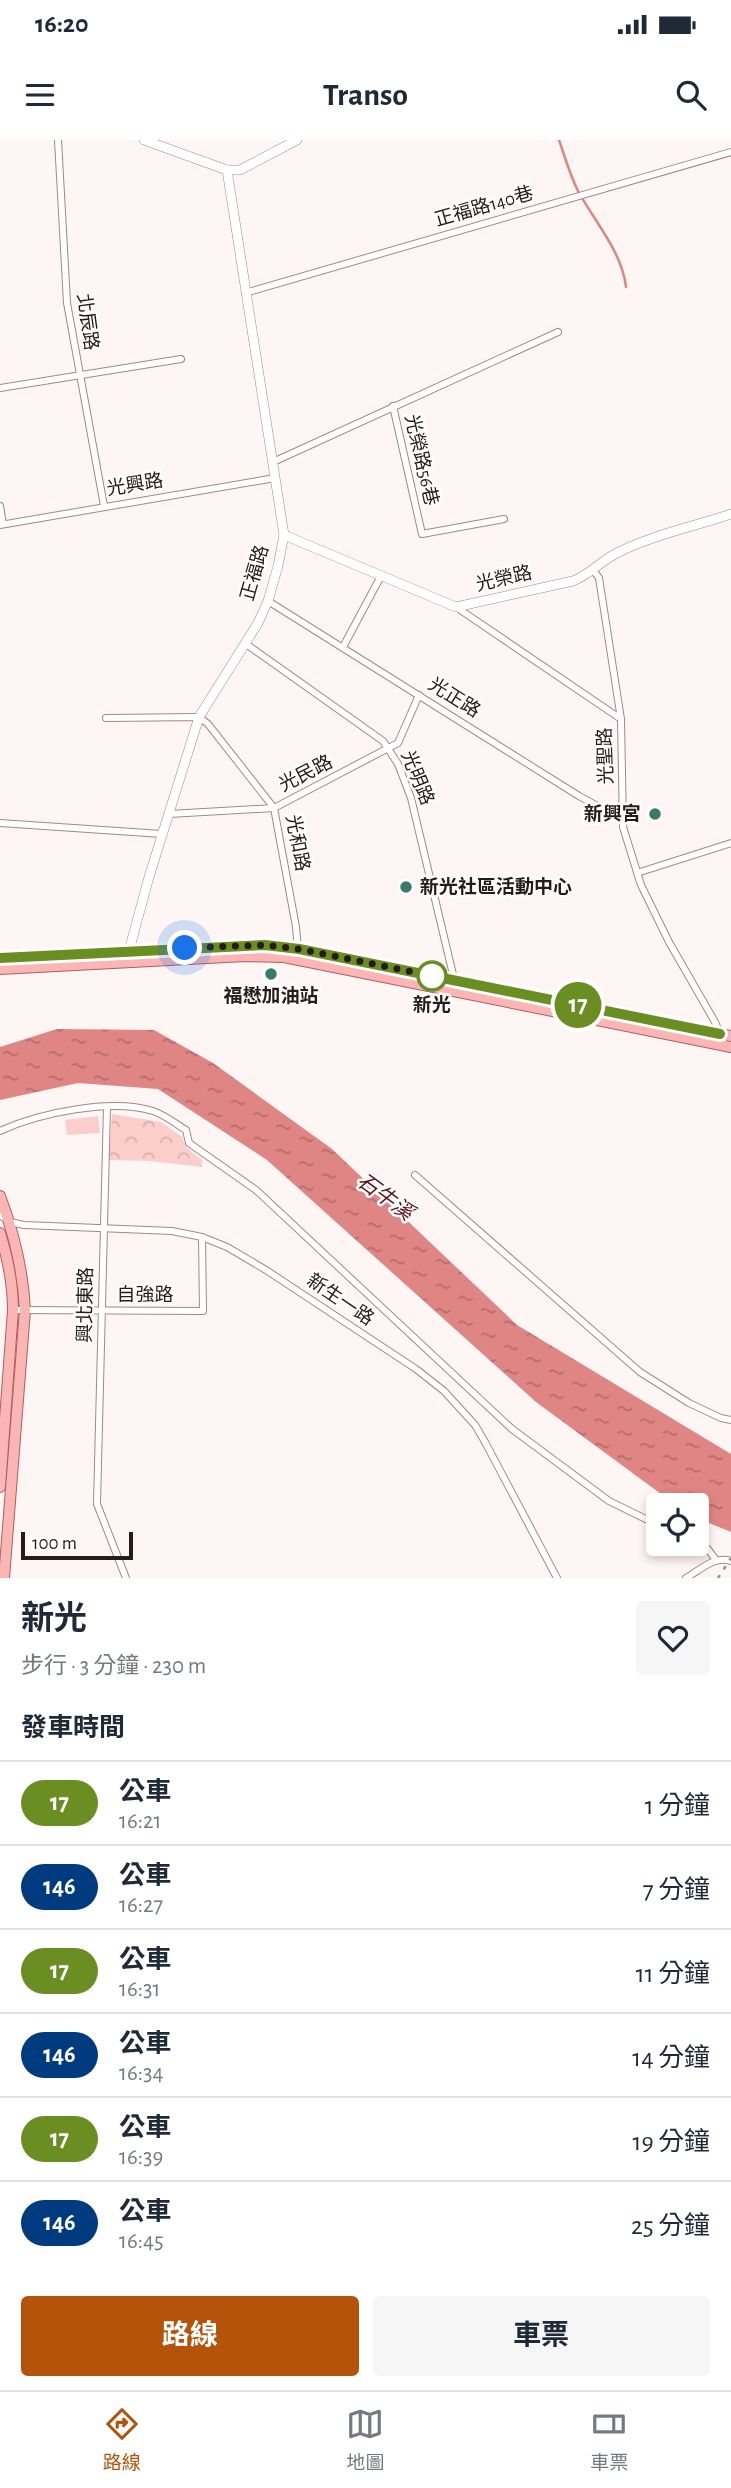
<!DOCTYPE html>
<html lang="zh-TW">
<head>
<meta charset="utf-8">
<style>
	:root { --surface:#fff; --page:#f6f6f7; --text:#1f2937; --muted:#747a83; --line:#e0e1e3; --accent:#b45309 }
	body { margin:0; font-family:"Alegreya Sans","Noto Sans TC",sans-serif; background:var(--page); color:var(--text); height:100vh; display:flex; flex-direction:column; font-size:26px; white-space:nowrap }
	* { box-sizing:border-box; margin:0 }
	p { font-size:23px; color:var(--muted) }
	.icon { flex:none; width:38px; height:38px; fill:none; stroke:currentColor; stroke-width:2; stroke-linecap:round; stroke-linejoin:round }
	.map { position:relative; height:1438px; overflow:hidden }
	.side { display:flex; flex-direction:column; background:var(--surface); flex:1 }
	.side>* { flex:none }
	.badge { padding:0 14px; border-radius:23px; font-size:24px; line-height:46px }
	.tools { position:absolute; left:646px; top:1353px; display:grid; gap:14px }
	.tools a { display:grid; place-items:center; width:63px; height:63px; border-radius:7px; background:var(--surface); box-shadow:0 4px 10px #0003; font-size:35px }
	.scale { position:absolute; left:21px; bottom:18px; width:112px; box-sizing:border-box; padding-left:7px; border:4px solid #281a19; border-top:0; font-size:19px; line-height:24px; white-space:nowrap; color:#281a19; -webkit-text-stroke:5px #fff; paint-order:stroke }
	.you { position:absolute; width:35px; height:35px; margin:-18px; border:5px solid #fff; border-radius:50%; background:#1a73e8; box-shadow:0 0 0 10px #1a73e833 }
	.map>.badge { position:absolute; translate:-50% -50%; box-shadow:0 0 0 4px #fff }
	h2 { padding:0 21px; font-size:26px; line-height:63px }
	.round { display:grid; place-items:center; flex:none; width:74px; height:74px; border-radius:7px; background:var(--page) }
	.head { display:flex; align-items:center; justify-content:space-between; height:119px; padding:0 21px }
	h1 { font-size:33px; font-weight:700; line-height:52px }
	.cta { display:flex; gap:14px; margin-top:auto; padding:14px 21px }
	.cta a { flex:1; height:80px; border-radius:7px; background:var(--accent); color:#fff; font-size:28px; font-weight:700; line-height:80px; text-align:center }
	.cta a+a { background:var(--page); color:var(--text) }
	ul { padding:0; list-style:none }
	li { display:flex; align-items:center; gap:21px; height:84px; padding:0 21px; border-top:2px solid var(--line) }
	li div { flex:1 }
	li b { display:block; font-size:26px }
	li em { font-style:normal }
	li .badge { min-width:77px; font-weight:700; text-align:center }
	.status { display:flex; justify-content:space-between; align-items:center; height:49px; padding:0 35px; background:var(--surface); direction:ltr }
	.status svg { height:19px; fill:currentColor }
	header { display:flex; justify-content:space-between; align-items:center; height:91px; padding:0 21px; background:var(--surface); font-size:32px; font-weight:700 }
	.tab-bar { display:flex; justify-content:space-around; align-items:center; height:98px; border-top:2px solid var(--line); background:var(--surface); font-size:19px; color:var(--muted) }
	.tab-bar a { display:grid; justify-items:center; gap:4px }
	.tab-bar .current { color:var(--accent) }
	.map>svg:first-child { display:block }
</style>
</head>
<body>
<div class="status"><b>16:20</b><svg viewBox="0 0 49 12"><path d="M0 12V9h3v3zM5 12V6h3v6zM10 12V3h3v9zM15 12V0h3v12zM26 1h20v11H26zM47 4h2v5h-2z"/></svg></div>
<header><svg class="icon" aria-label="menu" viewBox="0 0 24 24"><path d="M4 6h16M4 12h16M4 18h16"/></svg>Transo<svg class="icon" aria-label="search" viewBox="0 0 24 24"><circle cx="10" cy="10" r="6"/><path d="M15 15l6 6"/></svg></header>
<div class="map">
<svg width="731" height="1438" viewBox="0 0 731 1438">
	<defs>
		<pattern id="park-crowns" width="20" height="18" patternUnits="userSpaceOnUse" patternTransform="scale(1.75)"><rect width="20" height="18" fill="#fccecb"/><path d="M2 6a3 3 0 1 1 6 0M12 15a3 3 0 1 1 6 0" fill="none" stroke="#d8b0ae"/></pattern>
		<pattern id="water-ripples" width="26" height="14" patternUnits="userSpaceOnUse" patternTransform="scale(1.75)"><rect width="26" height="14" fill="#df8583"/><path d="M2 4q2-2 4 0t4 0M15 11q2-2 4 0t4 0" fill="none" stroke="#b56c6a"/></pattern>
	</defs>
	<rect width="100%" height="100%" fill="#fef6f5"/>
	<polygon fill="url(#park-crowns)" points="112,974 161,982 182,997 187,1008 202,1020 202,1027 149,1021 109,1020"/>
	<polygon fill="#fccecb" points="98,976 100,993 67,995 65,980"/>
	<polygon fill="url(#water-ripples)" points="57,889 154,890 213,923 332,1009 517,1185 731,1314 731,1392 697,1378 696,1365 676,1365 536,1262 267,1020 158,949 78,943 0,960 0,907"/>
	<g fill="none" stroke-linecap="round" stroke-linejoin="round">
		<path stroke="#df8583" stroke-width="2.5" d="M559,0C565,17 570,35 578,51C595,82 622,112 626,147"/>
		<g stroke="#a98583" stroke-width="8">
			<g id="street">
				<polyline points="58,0 67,163 104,366"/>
				<polyline points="245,153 731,12"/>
				<polyline points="0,248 181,219"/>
				<polyline points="393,266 422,394 504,379"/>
				<polyline points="273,322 558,192"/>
				<polyline points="0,366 3,384"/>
				<polyline points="0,385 275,338"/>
				<polyline points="593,430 599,438 621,579 623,687 641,745 669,802 715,882 725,906"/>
				<polyline points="268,461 579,656 623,680"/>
				<polyline points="456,467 621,579"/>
				<polyline points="246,504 383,601 398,624 411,658 455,843"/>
				<polyline points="343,507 381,436"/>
				<polyline points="106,578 199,577 208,584 274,668 296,787 298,811"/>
				<polyline points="169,674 274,668 398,603 419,555"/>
				<polyline points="0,683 162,694"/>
				<polyline points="637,733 731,703"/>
				<polyline points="107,967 97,1364 126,1438"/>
				<path d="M0,991C39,973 111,958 153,971C165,975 176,984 186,990L189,1003L256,1050L512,1289L609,1361L658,1385"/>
				<polyline points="415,1035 640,1232 689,1263 721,1278 731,1280"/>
				<polyline points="0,1075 10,1082 24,1085 172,1091 202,1097 227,1107 266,1130 416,1229 444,1251 475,1285 485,1302 557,1438"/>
				<polyline points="13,1170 203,1171 202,1097"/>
				<polyline points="696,1403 707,1408 716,1420"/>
				<path d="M686,1438C700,1430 715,1415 731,1421"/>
			</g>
		</g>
		<g stroke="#a98583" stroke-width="10">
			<g id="secondary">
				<polyline points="144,0 227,30 240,30 297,0"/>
				<path d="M284,395L456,467L573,441C589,435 600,422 615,414C651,395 693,387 731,374"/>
				<polyline points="127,818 149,737 199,577 258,483 268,461 278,426 284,395 227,30"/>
			</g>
		</g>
		<g stroke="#ae5f5e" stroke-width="12">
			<g id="primary">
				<polyline points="0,818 265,805 299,809 731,896"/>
				<polyline points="0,829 245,816 284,817 731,907"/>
				<path d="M0,1056C14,1093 23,1130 25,1170L4,1438"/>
				<path d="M0,1093C8,1119 13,1143 13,1170L0,1347"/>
			</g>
		</g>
		<use href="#street" stroke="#fff" stroke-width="6"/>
		<use href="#secondary" stroke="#fff" stroke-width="9"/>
		<use href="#primary" stroke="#fab5b5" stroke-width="10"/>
		<polyline stroke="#978c8b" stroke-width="2.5" stroke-dasharray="3.5 7" stroke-linecap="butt" points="718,1438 731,1418"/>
	</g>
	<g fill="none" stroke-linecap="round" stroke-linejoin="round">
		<g stroke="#fff" stroke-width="16">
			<polyline id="line" points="0,818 265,805 299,809 720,894"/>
		</g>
		<use href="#line" stroke="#6b8e23" stroke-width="10"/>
		<polyline stroke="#281a19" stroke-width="7" stroke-dasharray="0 12.6" points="185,808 265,805 299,809 437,837 432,836"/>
	</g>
	<g fill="#387a6b" stroke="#fff" stroke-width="2.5">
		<circle cx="655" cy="674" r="7"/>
		<circle cx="406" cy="747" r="7"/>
		<circle cx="271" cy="834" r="7"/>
	</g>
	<circle fill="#fff" stroke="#6b8e23" stroke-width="3.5" cx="432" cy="836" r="14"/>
	<g text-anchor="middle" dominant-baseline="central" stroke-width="5" stroke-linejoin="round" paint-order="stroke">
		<g font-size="19" fill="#281a19" stroke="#fff">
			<text transform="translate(484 67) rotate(-16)">正福路140巷</text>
			<text transform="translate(87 182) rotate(82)">北辰路</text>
			<text transform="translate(421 320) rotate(77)">光榮路56巷</text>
			<text transform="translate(135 345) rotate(-9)">光興路</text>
			<text transform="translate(255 433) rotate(-74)">正福路</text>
			<text transform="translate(504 439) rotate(-13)">光榮路</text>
			<text transform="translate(454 558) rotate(32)">光正路</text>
			<text transform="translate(606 616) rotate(-92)">光聖路</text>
			<text transform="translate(306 634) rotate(-27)">光民路</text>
			<text transform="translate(417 638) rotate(68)">光明路</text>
			<text transform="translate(297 703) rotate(79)">光和路</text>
			<text x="145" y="1155">自強路</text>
			<text transform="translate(340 1160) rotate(34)">新生一路</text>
			<text transform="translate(86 1165) rotate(-89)">興北東路</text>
		</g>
		<g font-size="19" font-weight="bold" fill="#281a19" stroke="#fff" text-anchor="end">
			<text x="641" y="674">新興宮</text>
			<text x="420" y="747" text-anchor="start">新光社區活動中心</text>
			<text x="271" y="856" text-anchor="middle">福懋加油站</text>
		</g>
		<g font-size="19" font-weight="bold" fill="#281a19" stroke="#fff">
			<text x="432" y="865">新光</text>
		</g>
		<g font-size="21" font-style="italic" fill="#5e0d16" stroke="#fff">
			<text transform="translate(385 1057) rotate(36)">石牛溪</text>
		</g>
	</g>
</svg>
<div class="tools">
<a><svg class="icon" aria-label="locate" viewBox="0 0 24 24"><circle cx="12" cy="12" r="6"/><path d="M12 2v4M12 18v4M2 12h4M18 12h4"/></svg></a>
</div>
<div class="scale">100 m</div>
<div class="you" style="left:185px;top:808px"></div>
<b class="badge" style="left:578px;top:865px;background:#6b8e23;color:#fff">17</b>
</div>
<section class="side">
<div class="head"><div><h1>新光</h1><p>步行 · 3 分鐘 · 230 m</p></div><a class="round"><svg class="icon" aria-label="heart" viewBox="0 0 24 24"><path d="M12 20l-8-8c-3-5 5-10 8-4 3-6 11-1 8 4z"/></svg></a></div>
<h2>發車時間</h2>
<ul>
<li><span class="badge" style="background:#6b8e23;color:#fff">17</span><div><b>公車</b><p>16:21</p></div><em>1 分鐘</em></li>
<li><span class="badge" style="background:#003b80;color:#fff">146</span><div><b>公車</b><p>16:27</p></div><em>7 分鐘</em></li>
<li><span class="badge" style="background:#6b8e23;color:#fff">17</span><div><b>公車</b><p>16:31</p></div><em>11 分鐘</em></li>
<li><span class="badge" style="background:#003b80;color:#fff">146</span><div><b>公車</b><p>16:34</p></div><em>14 分鐘</em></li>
<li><span class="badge" style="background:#6b8e23;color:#fff">17</span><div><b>公車</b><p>16:39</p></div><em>19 分鐘</em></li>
<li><span class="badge" style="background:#003b80;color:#fff">146</span><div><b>公車</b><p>16:45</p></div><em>25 分鐘</em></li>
</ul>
<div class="cta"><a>路線</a><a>車票</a></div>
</section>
<nav class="tab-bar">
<a class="current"><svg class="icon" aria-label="directions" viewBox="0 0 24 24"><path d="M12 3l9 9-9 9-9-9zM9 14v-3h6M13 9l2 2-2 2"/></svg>路線</a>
<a><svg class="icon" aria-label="map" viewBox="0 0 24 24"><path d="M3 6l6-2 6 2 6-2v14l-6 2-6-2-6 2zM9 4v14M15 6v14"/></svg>地圖</a>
<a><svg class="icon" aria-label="tickets" viewBox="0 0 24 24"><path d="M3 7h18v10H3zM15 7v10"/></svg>車票</a>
</nav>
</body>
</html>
